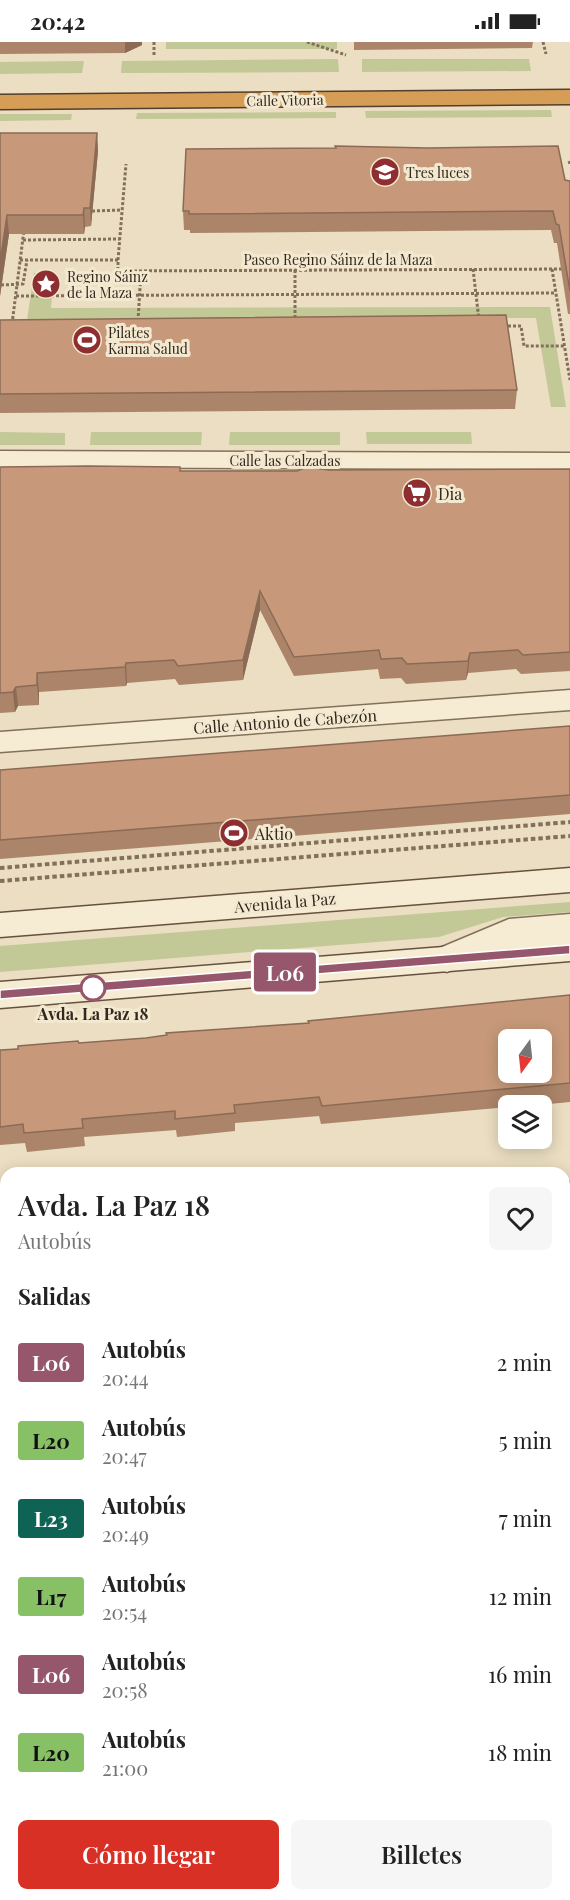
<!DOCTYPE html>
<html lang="es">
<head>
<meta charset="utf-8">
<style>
	:root { --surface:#fff; --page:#f6f6f6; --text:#222; --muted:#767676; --accent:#d93025 }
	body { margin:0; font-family:"Playfair Display",serif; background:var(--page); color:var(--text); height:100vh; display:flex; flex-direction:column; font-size:22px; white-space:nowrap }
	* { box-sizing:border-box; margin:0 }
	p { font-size:20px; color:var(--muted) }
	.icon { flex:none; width:33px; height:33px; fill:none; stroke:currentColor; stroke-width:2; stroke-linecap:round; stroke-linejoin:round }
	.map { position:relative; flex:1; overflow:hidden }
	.details { position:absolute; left:0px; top:1125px; width:570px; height:734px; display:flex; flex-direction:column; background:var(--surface); border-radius:18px 18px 0 0; box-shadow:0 3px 15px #0003 }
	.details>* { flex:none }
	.badge { padding:0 12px; border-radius:4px; font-size:21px; line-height:39px }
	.needle { width:39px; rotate:195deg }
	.tools { position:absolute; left:498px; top:987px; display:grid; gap:12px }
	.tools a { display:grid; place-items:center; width:54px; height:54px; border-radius:9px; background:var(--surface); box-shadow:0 3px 15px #0003; font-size:30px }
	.map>.badge { position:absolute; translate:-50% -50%; box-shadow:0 0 0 3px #fff }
	h2 { padding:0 18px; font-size:22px; line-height:54px }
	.round { display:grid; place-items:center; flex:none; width:63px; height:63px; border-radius:9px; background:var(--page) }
	.headline { display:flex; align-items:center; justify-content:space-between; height:102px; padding:0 18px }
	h1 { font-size:28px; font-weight:600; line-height:45px }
	.cta { display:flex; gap:12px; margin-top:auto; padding:12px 18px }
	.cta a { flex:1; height:69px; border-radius:9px; background:var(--accent); color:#fff; font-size:24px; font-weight:600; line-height:69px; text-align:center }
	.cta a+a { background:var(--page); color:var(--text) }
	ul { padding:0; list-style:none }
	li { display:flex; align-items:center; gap:18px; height:78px; padding:0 18px }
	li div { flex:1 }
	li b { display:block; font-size:22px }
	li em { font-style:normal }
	li .badge { min-width:66px; font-weight:700; text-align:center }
	.status { display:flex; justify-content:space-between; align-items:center; height:42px; padding:0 30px; background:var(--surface); direction:ltr }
	.status svg { height:16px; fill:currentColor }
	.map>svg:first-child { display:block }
</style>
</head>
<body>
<div class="status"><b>20:42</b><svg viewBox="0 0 49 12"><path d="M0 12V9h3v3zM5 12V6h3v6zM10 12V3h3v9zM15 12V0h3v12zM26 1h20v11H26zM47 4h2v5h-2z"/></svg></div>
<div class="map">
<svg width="570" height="1858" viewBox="0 0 570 1858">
	<rect width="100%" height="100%" fill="#ebdec2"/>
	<g fill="#c3c897">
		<rect x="166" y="0" width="171" height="7"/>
		<polygon points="338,17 339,30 121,31 122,19"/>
		<polygon points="362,17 529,17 531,29 362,30"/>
		<polygon points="84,19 82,31 0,32 0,20"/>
		<polygon points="551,68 552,75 366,76 365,69"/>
		<polygon points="336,70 336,76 136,77 137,71"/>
		<polygon points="0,72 72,72 71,78 0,79"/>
		<polygon points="34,231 54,231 51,266 550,265 566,365 551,365 536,276 27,278"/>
		<polygon points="0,390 65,391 65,403 0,403"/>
		<polygon points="91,390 202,390 201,403 90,403"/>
		<polygon points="230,390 340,390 340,403 229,403"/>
		<polygon points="366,390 471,390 472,402 367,402"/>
		<polygon points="570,860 570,870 503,875 439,895 0,930 0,904"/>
		<polygon points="0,1327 6,1327 6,1424 0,1417"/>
	</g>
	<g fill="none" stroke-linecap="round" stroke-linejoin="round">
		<g stroke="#83705a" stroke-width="2">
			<polygon id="lane" points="6,1713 6,1739 0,1742 0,1716"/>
		</g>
		<g stroke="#83705a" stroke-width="3">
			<g id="street">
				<polygon points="0,409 570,411 570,427 0,425"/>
				<polygon points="570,648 570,668 0,710 0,690"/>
				<polygon points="570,872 570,896 513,901 447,930 435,926 431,917 435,908 509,877"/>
			</g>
		</g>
		<g stroke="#65513e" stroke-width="3">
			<g id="secondary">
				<polygon points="570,826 570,850 0,895 0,871"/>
				<polygon points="570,895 570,919 0,966 0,940"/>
			</g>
		</g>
		<g stroke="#513e2e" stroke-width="3">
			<polygon id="highway" points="570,48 570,62 0,67 0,53"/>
		</g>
		<g stroke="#83705a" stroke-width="3" stroke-dasharray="3 2" stroke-linecap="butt">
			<polyline points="154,0 154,14"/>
			<polyline points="307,0 346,13"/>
			<polyline points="543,0 546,12"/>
			<polyline points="569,119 570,122"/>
			<polyline points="92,169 122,168"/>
			<polyline points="23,198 120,197"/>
			<polyline points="20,218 118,218 118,229 570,227"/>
			<polyline points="118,218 126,122"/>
			<polyline points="473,227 479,278"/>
			<polyline points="552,227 570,338"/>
			<polyline points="295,228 295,278"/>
			<polyline points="1,243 23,242 27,218"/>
			<polyline points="16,254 556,251"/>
			<polyline points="138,279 141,229"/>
			<polyline points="12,282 24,188"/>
			<polyline points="503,284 521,284 524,304 564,304"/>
		</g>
		<g stroke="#83705a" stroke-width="4" stroke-dasharray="4.5 3" stroke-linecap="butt">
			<polyline points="0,826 570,780"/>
			<polyline points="0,839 570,794"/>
		</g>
		<g stroke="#83705a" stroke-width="4.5" stroke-dasharray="5 4" stroke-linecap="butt">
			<polyline points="564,1254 570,1254"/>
			<polyline points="0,1310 6,1309"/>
			<polyline points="0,1578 6,1573"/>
			<polyline points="564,1691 570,1689"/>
			<polyline points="0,1837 6,1834"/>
		</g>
		<use href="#lane" fill="#f6ecd4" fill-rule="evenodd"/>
		<use href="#street" fill="#f6ecd4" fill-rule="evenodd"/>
		<use href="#secondary" fill="#f6ecd4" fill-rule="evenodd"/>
		<use href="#highway" fill="#d69d57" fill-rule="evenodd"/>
	</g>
	<g fill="#ab8469">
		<polygon points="0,0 142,0 142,3 125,11 0,12"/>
		<polygon points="354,0 533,0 532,6 354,8"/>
		<polygon points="0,91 97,91 98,109 91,184 85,185 84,192 9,192 0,254"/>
		<polygon points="565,138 570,139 570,272 568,272 557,201 554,201 551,188 190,191 190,188 184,188 183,169"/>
		<polygon points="0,278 517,348 515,367 0,371"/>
		<polygon points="0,425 180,425 180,429 570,427 570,629 521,632 516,627 468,631 466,638 406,642 401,636 380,637 378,627 294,634 260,568 243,638 179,643 175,637 127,641 126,644 39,650 39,663 18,664 15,670 0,671"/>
		<polygon points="570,684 570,772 0,817 0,728"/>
		<polygon points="570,953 570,1060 528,1064 508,1064 508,1065 321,1082 319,1074 235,1081 235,1089 177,1095 176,1088 84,1095 85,1104 27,1110 25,1101 0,1103 0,1008 79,1001 146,996 308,981"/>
		<polygon points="564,1139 570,1139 570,1227 564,1228"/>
		<polygon points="6,1179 6,1284 0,1285 0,1180"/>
	</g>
	<g fill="#8b6b55">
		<polygon points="125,0 142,0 142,3 125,11"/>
		<polygon points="97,91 98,109 91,184 90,166"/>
		<polygon points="84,166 85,185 84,192 83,173"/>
		<polygon points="7,173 9,192 0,254 0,220"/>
		<polygon points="260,549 260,568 243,638 243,618"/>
		<polygon points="470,611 468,631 466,638 468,619"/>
		<polygon points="126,621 127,641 126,644 125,625"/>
		<polygon points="37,631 39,650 39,663 37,643"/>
		<polygon points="16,645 18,664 15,670 13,650"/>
	</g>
	<g fill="#c7997a" stroke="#8b6b55" stroke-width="1.5" fill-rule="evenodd">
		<polygon points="0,91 97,91 90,166 84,166 83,173 7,173 0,220"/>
		<polygon points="335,104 428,106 558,104 565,138 570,139 570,249 559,183 556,182 553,169 189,172 189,169 183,169 186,107 336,106"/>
		<polygon points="506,273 517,348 0,352 0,278"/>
		<polygon points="88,424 180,425 180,429 297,429 307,425 329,428 570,427 570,610 523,613 518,608 470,611 468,619 407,622 402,616 381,617 379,608 294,615 260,549 243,618 178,624 174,618 126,621 125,625 37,631 37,643 16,645 13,650 0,651 0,425"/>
		<polygon points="570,684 570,753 0,798 0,728"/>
		<path d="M570,953V1041L322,1064L319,1055L234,1063L235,1071L175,1077V1069L82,1077L83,1086L24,1091L23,1082L0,1085V1008L18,1007V1004L78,999L79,1001L146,996L167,993L166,991L309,981L308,979ZM508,998H542V1030H508Z"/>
		<polygon points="564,1139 570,1139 570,1210 564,1211"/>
		<polygon points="6,1179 6,1267 0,1267 0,1180"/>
	</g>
	<polygon fill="#96576d" stroke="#fff" stroke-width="1.5" points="570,903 570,912 0,957 0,948"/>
	<defs>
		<g id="school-disc" transform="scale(1.5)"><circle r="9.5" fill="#8e2e30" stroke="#f3e9d1"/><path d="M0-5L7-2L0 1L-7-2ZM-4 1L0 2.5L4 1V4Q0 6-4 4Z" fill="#fff"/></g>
		<g id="sight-disc" transform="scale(1.5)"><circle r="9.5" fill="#8e2e30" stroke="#f3e9d1"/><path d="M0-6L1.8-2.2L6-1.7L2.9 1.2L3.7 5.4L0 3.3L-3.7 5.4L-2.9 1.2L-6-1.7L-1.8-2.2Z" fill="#fff"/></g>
		<g id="stadium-disc" transform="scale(1.5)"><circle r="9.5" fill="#8e2e30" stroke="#f3e9d1"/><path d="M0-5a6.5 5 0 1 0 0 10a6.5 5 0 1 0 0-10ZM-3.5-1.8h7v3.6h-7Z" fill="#fff"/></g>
		<g id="supermarket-disc" transform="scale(1.5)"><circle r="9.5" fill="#8e2e30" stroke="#f3e9d1"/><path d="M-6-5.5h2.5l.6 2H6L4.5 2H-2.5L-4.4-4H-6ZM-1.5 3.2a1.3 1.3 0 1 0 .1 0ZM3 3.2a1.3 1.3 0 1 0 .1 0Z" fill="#fff"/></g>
	</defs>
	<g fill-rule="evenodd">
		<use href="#school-disc" x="385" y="130"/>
		<use href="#sight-disc" x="46" y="242"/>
		<use href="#stadium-disc" x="87" y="298"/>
		<use href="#supermarket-disc" x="417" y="451"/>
		<use href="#stadium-disc" x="234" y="791"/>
	</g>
	<circle fill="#fff" stroke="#96576d" stroke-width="3" cx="93" cy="946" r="12"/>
	<g text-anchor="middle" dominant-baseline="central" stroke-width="6" stroke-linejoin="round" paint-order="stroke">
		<g font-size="14" fill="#34281e" stroke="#f3e9d1">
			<text transform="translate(285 58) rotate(-1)">Calle Vitoria</text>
			<text x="338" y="217">Paseo Regino Sáinz de la Maza</text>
			<text x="285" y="418">Calle las Calzadas</text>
		</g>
		<g font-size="14" fill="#34281e" stroke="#f3e9d1" text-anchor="start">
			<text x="406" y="130">Tres luces</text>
			<text x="67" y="234">Regino Sáinz<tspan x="67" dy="16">de la Maza</tspan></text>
			<text x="108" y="290">Pilates<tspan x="108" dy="16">Karma Salud</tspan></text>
		</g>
		<g font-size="16" fill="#34281e" stroke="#f3e9d1" text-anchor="start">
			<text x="438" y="451">Dia</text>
			<text x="255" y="791">Aktio</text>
		</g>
		<g font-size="16" fill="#34281e" stroke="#f3e9d1">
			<text transform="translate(285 679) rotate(-4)">Calle Antonio de Cabezón</text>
			<text transform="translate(285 860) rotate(-5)">Avenida la Paz</text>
		</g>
		<g font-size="16" font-weight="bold" fill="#34281e" stroke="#f3e9d1">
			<text x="93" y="971">Avda. La Paz 18</text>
		</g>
	</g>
</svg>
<div class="tools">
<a><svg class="needle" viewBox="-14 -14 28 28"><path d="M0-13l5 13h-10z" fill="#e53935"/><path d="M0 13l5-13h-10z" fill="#767676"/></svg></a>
<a><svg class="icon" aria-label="layers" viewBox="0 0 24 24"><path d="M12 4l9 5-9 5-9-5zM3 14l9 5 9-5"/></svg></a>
</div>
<b class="badge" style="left:285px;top:930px;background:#96576d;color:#fff">L06</b>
<section class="details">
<div class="headline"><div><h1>Avda. La Paz 18</h1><p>Autobús</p></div><a class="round"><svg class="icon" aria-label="heart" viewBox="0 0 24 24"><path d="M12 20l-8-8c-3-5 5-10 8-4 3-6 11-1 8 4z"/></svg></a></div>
<h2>Salidas</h2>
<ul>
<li><span class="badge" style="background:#96576d;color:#fff">L06</span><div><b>Autobús</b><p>20:44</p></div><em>2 min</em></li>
<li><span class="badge" style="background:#87c065;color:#111">L20</span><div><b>Autobús</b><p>20:47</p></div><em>5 min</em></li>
<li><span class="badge" style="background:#0e6355;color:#fff">L23</span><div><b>Autobús</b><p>20:49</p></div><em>7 min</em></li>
<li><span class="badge" style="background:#87c065;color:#111">L17</span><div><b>Autobús</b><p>20:54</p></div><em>12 min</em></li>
<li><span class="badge" style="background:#96576d;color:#fff">L06</span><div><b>Autobús</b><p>20:58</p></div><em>16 min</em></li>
<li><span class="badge" style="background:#87c065;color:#111">L20</span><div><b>Autobús</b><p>21:00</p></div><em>18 min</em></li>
</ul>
<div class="cta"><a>Cómo llegar</a><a>Billetes</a></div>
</section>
</div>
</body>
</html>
